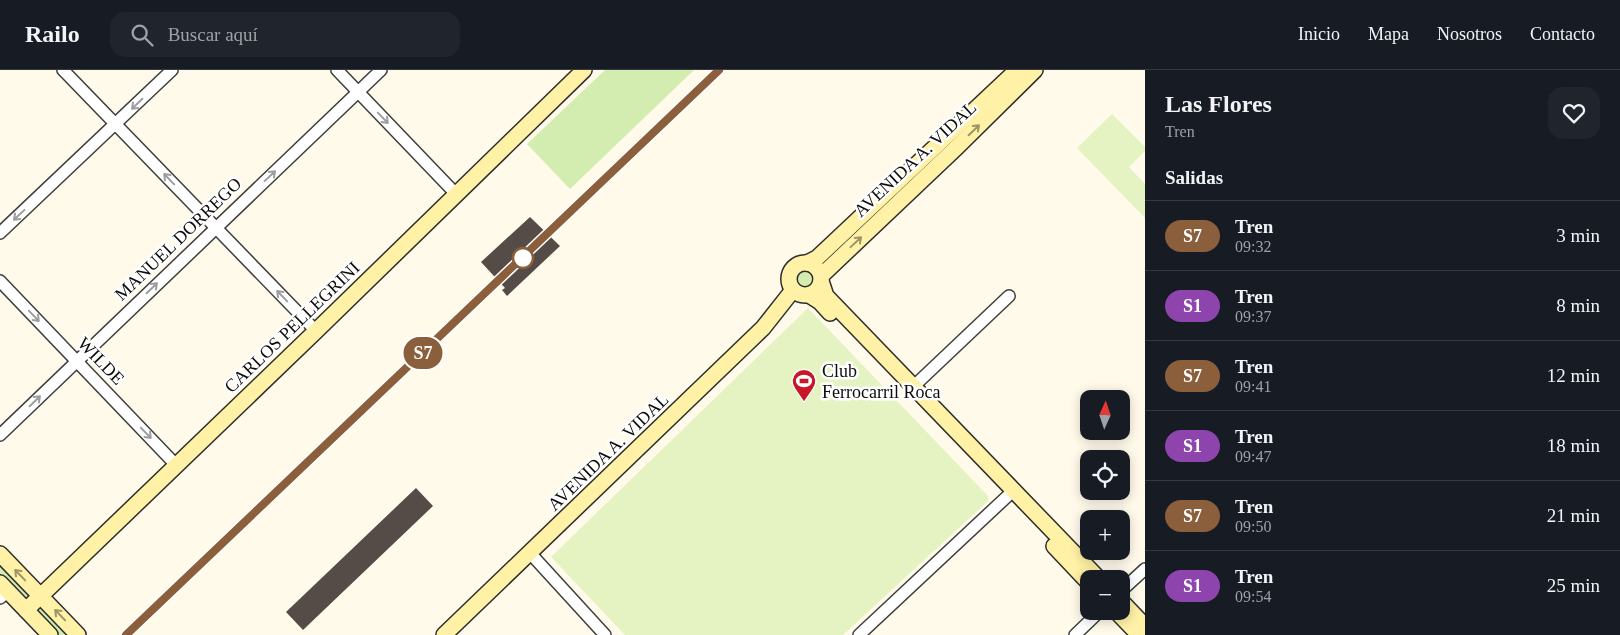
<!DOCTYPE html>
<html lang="es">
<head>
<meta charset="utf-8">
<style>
	:root { --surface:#171b24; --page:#20242c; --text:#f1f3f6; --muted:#9ea1a6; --line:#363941 }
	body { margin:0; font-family:Georgia,serif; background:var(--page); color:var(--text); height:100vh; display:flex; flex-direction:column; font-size:19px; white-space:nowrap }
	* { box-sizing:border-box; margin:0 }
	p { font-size:16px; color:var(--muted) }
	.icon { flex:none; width:28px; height:28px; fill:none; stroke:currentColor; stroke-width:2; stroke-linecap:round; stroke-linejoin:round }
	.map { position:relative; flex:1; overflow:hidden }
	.sheet { display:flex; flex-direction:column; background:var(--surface); width:475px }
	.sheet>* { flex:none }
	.badge { padding:0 10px; border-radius:16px; font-size:18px; line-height:32px }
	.needle { width:32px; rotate:3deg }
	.buttons { position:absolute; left:1080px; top:320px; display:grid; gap:10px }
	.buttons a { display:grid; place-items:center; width:50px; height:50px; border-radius:10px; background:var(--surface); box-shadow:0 2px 12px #0003; font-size:25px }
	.map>.badge { position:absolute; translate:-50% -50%; box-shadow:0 0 0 2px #fff }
	h2 { padding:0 20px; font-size:19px; line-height:45px }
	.round { display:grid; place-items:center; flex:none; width:52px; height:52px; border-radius:15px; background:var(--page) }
	.head { display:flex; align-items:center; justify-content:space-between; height:85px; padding:0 20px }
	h1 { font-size:24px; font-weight:700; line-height:38px }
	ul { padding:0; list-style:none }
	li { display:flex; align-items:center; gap:15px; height:70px; padding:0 20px; border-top:1px solid var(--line) }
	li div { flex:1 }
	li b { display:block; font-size:19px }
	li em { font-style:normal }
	li .badge { min-width:55px; font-weight:700; text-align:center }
	header { display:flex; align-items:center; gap:30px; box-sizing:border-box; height:70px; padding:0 25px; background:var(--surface); border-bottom:1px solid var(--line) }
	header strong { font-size:24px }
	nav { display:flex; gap:28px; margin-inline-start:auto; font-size:18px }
	.search { width:350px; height:45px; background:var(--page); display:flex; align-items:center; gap:12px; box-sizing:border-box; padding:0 18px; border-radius:15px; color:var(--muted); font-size:19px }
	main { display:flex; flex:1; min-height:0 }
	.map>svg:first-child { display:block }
</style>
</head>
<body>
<header>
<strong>Railo</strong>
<div class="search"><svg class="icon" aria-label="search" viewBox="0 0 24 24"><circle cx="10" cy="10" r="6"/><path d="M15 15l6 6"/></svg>Buscar aquí</div>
<nav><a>Inicio</a><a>Mapa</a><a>Nosotros</a><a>Contacto</a></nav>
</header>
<main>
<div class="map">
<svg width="1145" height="565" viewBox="0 0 1145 565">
	<rect width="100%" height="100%" fill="#fffaea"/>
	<g fill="#d3edb0">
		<polygon points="605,0 694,0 570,119 527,74"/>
		<circle cx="806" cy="209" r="8"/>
		<polygon points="0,489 33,523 25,530 0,504"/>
		<polygon points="43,535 72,565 58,565 35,542"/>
	</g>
	<g fill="#e5f3c3">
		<polygon points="1112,44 1145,77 1145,81 1129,97 1145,114 1145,148 1077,78"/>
		<polygon points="808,238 988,426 988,431 843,565 625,565 551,487"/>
	</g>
	<g fill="#554c47">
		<polygon points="530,147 560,176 507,226 502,220 505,218 481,192"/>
		<polygon points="416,418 433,436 303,560 286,542"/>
	</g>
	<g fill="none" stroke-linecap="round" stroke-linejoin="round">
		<g stroke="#3f3f3f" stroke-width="14">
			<g id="street">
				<polyline points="63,0 316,261"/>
				<polyline points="337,0 456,124"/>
				<polyline points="0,163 172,0"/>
				<polyline points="0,211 176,395"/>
				<polyline points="914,316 1009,226"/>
				<polyline points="0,365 381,0"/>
				<polyline points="530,483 605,565"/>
				<polyline points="1121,521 1145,499"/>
				<polyline points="0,528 8,521"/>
				<polyline points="859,565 1014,420"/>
				<polyline points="1075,565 1100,541"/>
			</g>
		</g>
		<g stroke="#2e2e2e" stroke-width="18">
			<g id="secondary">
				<polyline points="807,193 817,188 1017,0"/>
				<circle cx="805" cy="209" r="16"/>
				<polyline points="821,206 957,77 1035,0"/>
				<polyline points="821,211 826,226 1099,509"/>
				<polyline points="809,225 820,232 830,243"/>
				<polyline points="1054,476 1089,513"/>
				<polyline points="0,484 78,565"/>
				<polyline points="0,513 50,565"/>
				<polyline points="1121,531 1145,556"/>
				<polyline points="26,540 316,261 584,0"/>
				<polyline points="1116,541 1139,565"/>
				<polyline points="444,565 763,258 793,220"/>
			</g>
		</g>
		<use href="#street" stroke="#fff" stroke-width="11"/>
		<use href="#secondary" stroke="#fff1a5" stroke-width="15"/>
		<polyline stroke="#c81727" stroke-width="2.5" points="126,565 719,0"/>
	</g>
	<defs><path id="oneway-shaft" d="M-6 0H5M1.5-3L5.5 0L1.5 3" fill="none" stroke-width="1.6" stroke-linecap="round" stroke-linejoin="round" transform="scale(1.25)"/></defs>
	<g stroke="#9e9e9e">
		<use href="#oneway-shaft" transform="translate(137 34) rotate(136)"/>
		<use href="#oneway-shaft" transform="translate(383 48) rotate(46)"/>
		<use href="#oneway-shaft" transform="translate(270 106) rotate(-43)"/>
		<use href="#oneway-shaft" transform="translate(169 109) rotate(-134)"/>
		<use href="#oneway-shaft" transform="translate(19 145) rotate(137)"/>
		<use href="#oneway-shaft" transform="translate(152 218) rotate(-44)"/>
		<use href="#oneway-shaft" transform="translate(282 226) rotate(-134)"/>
		<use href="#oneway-shaft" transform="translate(34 246) rotate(46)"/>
		<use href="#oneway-shaft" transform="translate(35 331) rotate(-44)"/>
		<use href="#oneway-shaft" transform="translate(146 363) rotate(46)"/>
	</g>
	<g stroke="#9e9568">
		<use href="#oneway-shaft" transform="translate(974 60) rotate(-44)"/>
		<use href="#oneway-shaft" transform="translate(856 172) rotate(-43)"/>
		<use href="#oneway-shaft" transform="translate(20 505) rotate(-134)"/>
		<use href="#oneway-shaft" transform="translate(60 545) rotate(-134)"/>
	</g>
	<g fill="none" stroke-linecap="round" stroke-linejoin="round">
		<g stroke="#fff" stroke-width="11">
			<polyline id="line" points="126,565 719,0"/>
		</g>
		<use href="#line" stroke="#8b5e3c" stroke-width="8"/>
	</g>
	<defs>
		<g id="stadium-pin" transform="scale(1.25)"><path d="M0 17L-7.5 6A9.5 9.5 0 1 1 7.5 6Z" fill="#c81727" stroke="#fff"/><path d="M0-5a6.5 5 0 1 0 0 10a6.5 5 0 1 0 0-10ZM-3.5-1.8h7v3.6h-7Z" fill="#fff"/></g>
	</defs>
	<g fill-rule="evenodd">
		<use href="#stadium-pin" x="804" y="311"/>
	</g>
	<circle fill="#fff" stroke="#8b5e3c" stroke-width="2.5" cx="523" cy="188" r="10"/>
	<g text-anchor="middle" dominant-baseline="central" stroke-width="5" stroke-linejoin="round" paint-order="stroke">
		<g font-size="18" fill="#0c0c0c" stroke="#fff">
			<text transform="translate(915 89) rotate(-43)">AVENIDA A. VIDAL</text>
			<text transform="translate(178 169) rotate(-44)">MANUEL DORREGO</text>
			<text transform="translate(292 257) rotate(-44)">CARLOS PELLEGRINI</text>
			<text transform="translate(101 291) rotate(46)">WILDE</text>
			<text transform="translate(608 382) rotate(-44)">AVENIDA A. VIDAL</text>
		</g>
		<g font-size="18" fill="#0c0c0c" stroke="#fff" text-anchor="start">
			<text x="822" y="301">Club<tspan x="822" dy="21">Ferrocarril Roca</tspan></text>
		</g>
	</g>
</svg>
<div class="buttons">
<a><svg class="needle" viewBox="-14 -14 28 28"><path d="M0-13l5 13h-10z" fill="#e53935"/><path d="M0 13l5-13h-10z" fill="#9ea1a6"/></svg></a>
<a><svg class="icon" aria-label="locate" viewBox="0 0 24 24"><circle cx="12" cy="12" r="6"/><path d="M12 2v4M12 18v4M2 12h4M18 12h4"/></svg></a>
<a>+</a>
<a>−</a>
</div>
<b class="badge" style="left:423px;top:283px;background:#8b5e3c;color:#fff">S7</b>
</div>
<section class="sheet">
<div class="head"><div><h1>Las Flores</h1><p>Tren</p></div><a class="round"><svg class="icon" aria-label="heart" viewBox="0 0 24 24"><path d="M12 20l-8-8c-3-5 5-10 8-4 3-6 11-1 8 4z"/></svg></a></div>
<h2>Salidas</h2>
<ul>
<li><span class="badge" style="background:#8b5e3c;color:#fff">S7</span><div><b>Tren</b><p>09:32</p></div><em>3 min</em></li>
<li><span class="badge" style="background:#8e44ad;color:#fff">S1</span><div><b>Tren</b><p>09:37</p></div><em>8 min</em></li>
<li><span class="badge" style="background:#8b5e3c;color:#fff">S7</span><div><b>Tren</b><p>09:41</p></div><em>12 min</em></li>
<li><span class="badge" style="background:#8e44ad;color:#fff">S1</span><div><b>Tren</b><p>09:47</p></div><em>18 min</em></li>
<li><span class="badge" style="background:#8b5e3c;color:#fff">S7</span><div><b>Tren</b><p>09:50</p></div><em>21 min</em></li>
<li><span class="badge" style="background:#8e44ad;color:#fff">S1</span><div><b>Tren</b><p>09:54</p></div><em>25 min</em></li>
</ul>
</section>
</main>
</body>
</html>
